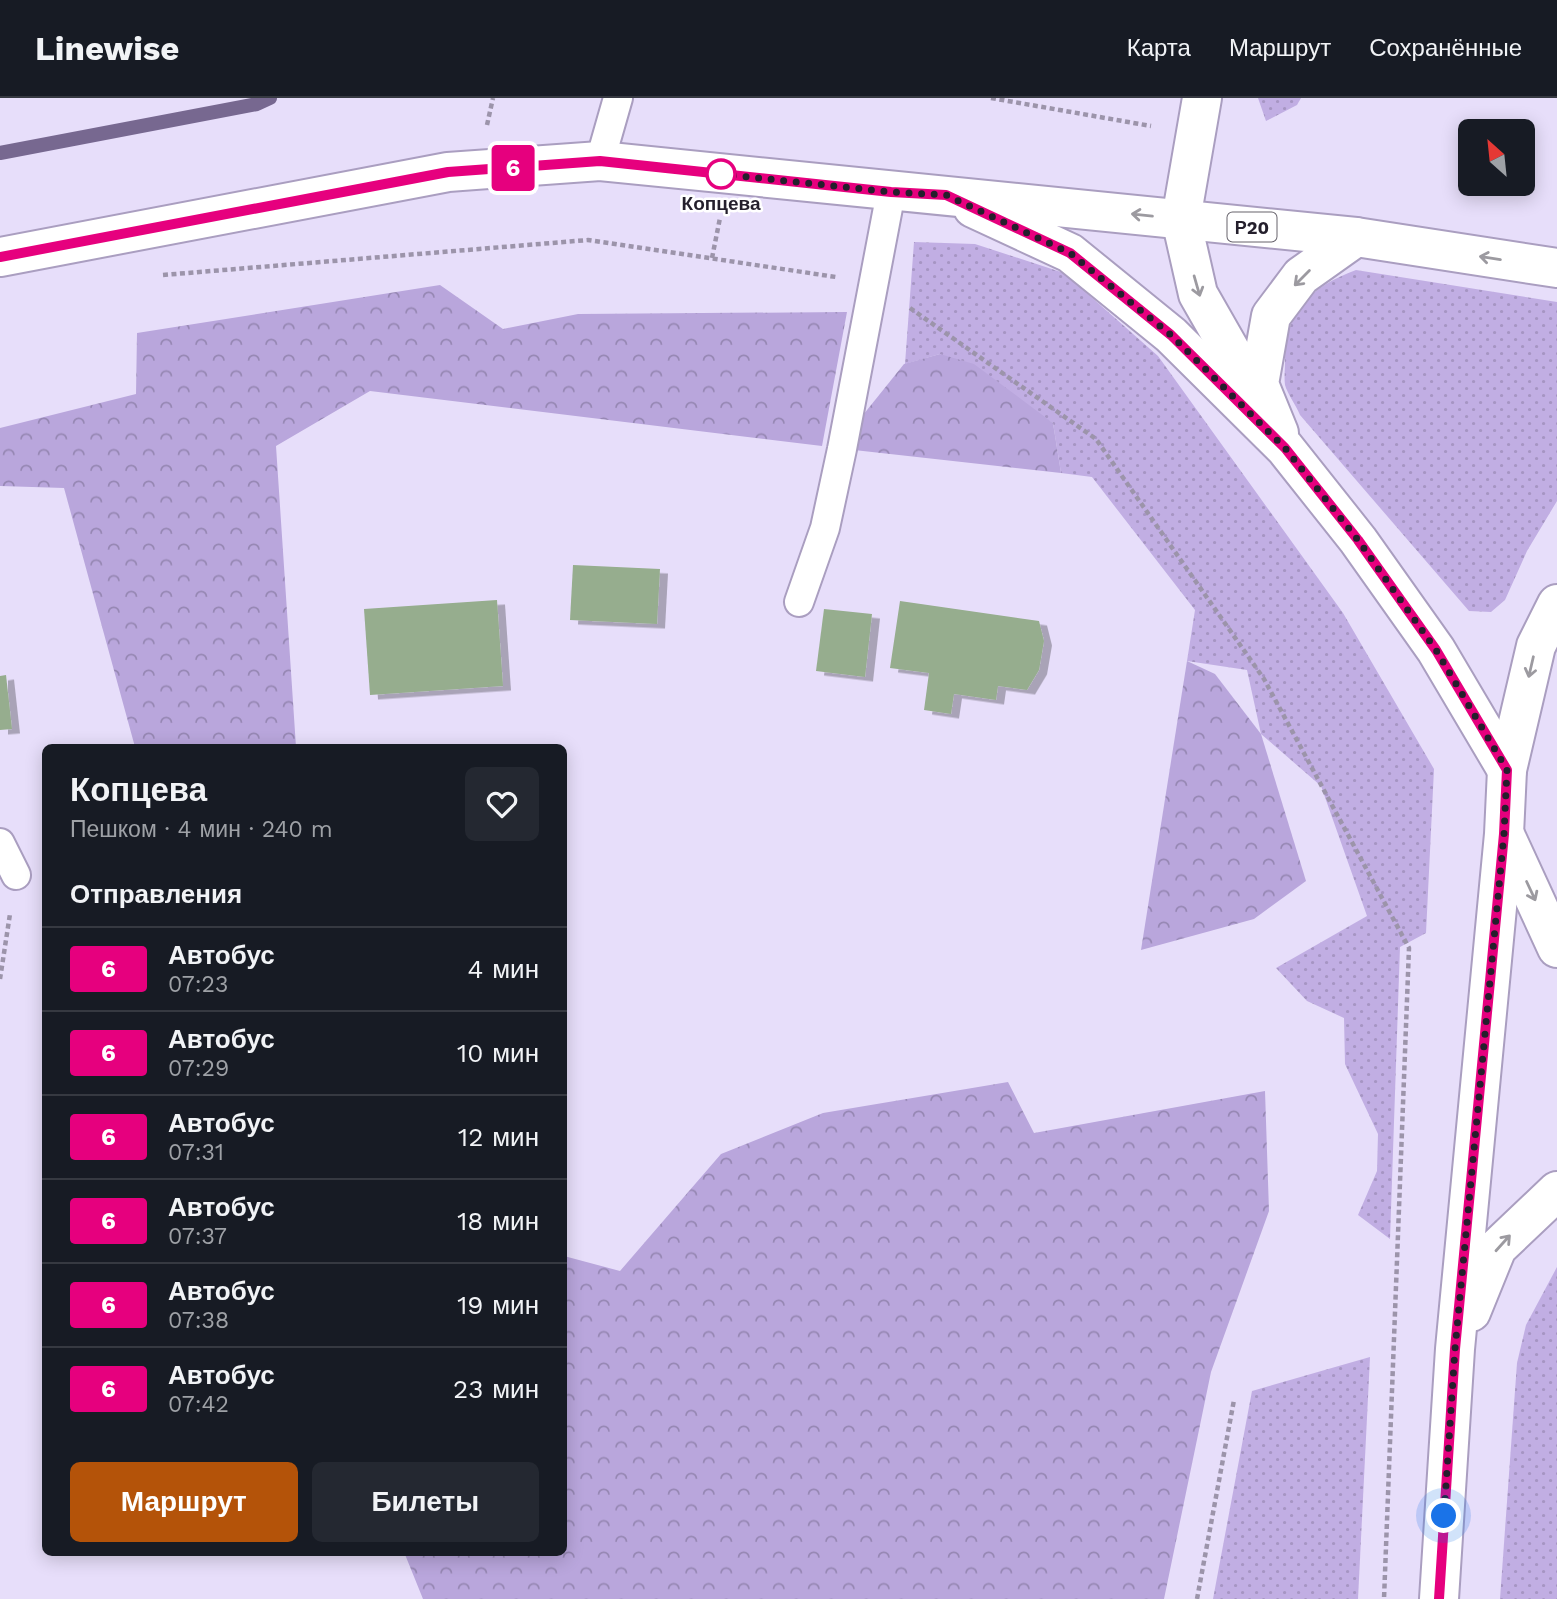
<!DOCTYPE html>
<html lang="ru">
<head>
<meta charset="utf-8">
<style>
	:root { --surface:#171b24; --page:#242831; --text:#f1f3f6; --muted:#9ea1a6; --line:#363941; --accent:#b45309 }
	body { margin:0; font-family:"Work Sans",sans-serif; background:var(--page); color:var(--text); height:100vh; display:flex; flex-direction:column; font-size:26px; white-space:nowrap }
	* { box-sizing:border-box; margin:0 }
	p { font-size:23px; color:var(--muted) }
	.icon { flex:none; width:38px; height:38px; fill:none; stroke:currentColor; stroke-width:2; stroke-linecap:round; stroke-linejoin:round }
	.map { position:relative; flex:1; overflow:hidden }
	.panel { position:absolute; left:42px; top:646px; width:525px; height:812px; display:flex; flex-direction:column; background:var(--surface); border-radius:10px; box-shadow:0 4px 18px #0003 }
	.panel>* { flex:none }
	.badge { padding:0 14px; border-radius:5px; font-size:24px; line-height:46px }
	.needle { width:46px; rotate:333deg }
	.fabs { position:absolute; left:1458px; top:21px; display:grid; gap:14px }
	.fabs a { display:grid; place-items:center; width:77px; height:77px; border-radius:10px; background:var(--surface); box-shadow:0 4px 18px #0003; font-size:35px }
	.you { position:absolute; width:35px; height:35px; margin:-18px; border:5px solid #fff; border-radius:50%; background:#1a73e8; box-shadow:0 0 0 10px #1a73e833 }
	.map>.badge { position:absolute; translate:-50% -50%; box-shadow:0 0 0 4px #fff }
	h2 { padding:0 28px; font-size:26px; line-height:63px }
	.round { display:grid; place-items:center; flex:none; width:74px; height:74px; border-radius:10px; background:var(--page) }
	.head { display:flex; align-items:center; justify-content:space-between; height:119px; padding:0 28px }
	h1 { font-size:33px; font-weight:600; line-height:52px }
	.action { display:flex; gap:14px; margin-top:auto; padding:14px 28px }
	.action a { flex:1; height:80px; border-radius:10px; background:var(--accent); color:#fff; font-size:28px; font-weight:600; line-height:80px; text-align:center }
	.action a+a { background:var(--page); color:var(--text) }
	ul { padding:0; list-style:none }
	li { display:flex; align-items:center; gap:21px; height:84px; padding:0 28px; border-top:2px solid var(--line) }
	li div { flex:1 }
	li b { display:block; font-size:26px }
	li em { font-style:normal }
	li .badge { min-width:77px; font-weight:700; text-align:center }
	header { display:flex; align-items:center; gap:42px; box-sizing:border-box; height:98px; padding:0 35px; background:var(--surface); border-bottom:2px solid var(--line) }
	header strong { font-size:33px }
	nav { display:flex; gap:38px; margin-inline-start:auto; font-size:24px }
	.map>svg:first-child { display:block }
</style>
</head>
<body>
<header>
<strong>Linewise</strong>
<nav><a>Карта</a><a>Маршрут</a><a>Сохранённые</a></nav>
</header>
<div class="map">
<svg width="1557" height="1501" viewBox="0 0 1557 1501">
	<defs>
		<pattern id="grass-dots" width="8" height="8" patternUnits="userSpaceOnUse" patternTransform="scale(1.75)"><rect width="8" height="8" fill="#c1aee3"/><path d="M2 2h.1M6 6h.1" fill="none" stroke="#a695c3" stroke-width="1.8" stroke-linecap="round"/></pattern>
		<pattern id="forest-crowns" width="20" height="18" patternUnits="userSpaceOnUse" patternTransform="scale(1.75)"><rect width="20" height="18" fill="#b9a6dc"/><path d="M2 6a3 3 0 1 1 6 0M12 15a3 3 0 1 1 6 0" fill="none" stroke="#9687b3"/></pattern>
		<filter id="shadow"><feDropShadow dx="8" dy="4.5" stdDeviation="0" flood-color="#0004"/></filter>
	</defs>
	<rect width="100%" height="100%" fill="#e7defa"/>
	<g fill="url(#grass-dots)">
		<polygon points="1258,0 1301,0 1297,7 1266,23"/>
		<polygon points="914,144 975,146 1064,175 1158,258 1343,515 1434,671 1426,835 1400,849 1390,1141 1358,1117 1377,1073 1378,1036 1345,966 1344,920 1307,903 1276,870 1367,818 1321,688 1261,636 1247,572 1187,563 1195,512 1092,379 1061,375 1053,325 940,256 905,266"/>
		<path d="M1356,172L1557,204V403L1527,453L1505,502L1491,514L1469,513L1300,317C1296,307 1288,297 1285,287C1284,280 1285,271 1285,265C1284,214 1310,189 1356,172Z"/>
		<polygon points="1557,1169 1557,1501 1500,1501 1517,1265 1526,1227"/>
		<polygon points="1370,1259 1358,1501 1213,1501 1252,1293"/>
	</g>
	<g fill="url(#forest-crowns)">
		<polygon points="440,187 503,231 578,216 847,214 822,348 370,293 276,348 296,649 135,649 64,390 0,388 0,330 136,296 137,235"/>
		<polygon points="940,256 974,266 1053,325 1061,375 854,352 859,322 904,266"/>
		<polygon points="1187,563 1215,576 1261,636 1306,783 1254,821 1141,852"/>
		<polygon points="1008,984 1034,1035 1265,993 1269,1113 1211,1274 1164,1501 423,1501 404,1454 564,1454 564,1158 620,1173 721,1056 823,1015"/>
	</g>
	<g fill="none" stroke-linecap="round" stroke-linejoin="round">
		<polyline stroke="#776890" stroke-width="14" points="0,55 257,6 270,0"/>
	</g>
	<g fill="#96ad8e" filter="url(#shadow)">
		<polygon points="573,467 660,471 657,526 570,522"/>
		<polygon points="497,502 503,588 370,597 364,511"/>
		<polygon points="900,503 1039,523 1044,543 1039,572 1027,592 998,588 996,602 954,596 951,616 924,612 929,575 890,570"/>
		<polygon points="824,511 872,516 865,579 816,573"/>
		<polygon points="6,577 12,631 0,632 0,578"/>
	</g>
	<g fill="none" stroke-linecap="round" stroke-linejoin="round">
		<g stroke="#aa9ec0" stroke-width="32">
			<g id="lane">
				<polyline points="600,63 618,0"/>
				<polyline points="799,504 825,430 842,351 891,94"/>
				<polyline points="0,745 16,777"/>
			</g>
		</g>
		<g stroke="#aa9ec0" stroke-width="42">
			<polyline id="street" points="1181,121 1202,0"/>
		</g>
		<g stroke="#aa9ec0" stroke-width="42">
			<g id="primary">
				<polyline points="973,110 1070,155 1171,237 1285,350 1358,442 1436,552 1507,672"/>
				<polyline points="1181,121 1198,196 1262,308"/>
				<polyline points="0,159 448,74 600,63 1356,139 1557,170"/>
				<polyline points="1279,335 1259,286 1271,218 1301,178 1356,139"/>
				<polyline points="1505,737 1557,850"/>
				<polyline points="1471,1214 1497,1150 1557,1093"/>
				<polyline points="1439,1501 1455,1251 1504,736 1507,672 1536,548 1557,506"/>
			</g>
		</g>
		<g stroke="#9c94aa" stroke-width="4.5" stroke-dasharray="5 3.5" stroke-linecap="butt">
			<polyline points="991,0 1151,28"/>
			<polyline points="487,27 493,0"/>
			<polyline points="712,160 720,120"/>
			<polyline points="163,177 588,142 836,179"/>
			<polyline points="910,210 1096,341 1264,581 1409,850 1384,1501"/>
			<polyline points="0,881 10,816"/>
			<polyline points="1197,1501 1234,1302"/>
		</g>
		<use href="#lane" stroke="#fff" stroke-width="28"/>
		<use href="#street" stroke="#fff" stroke-width="38"/>
		<use href="#primary" stroke="#fff" stroke-width="38"/>
	</g>
	<defs><path id="oneway-shaft" d="M-6 0H5M1.5-3L5.5 0L1.5 3" fill="none" stroke-width="1.6" stroke-linecap="round" stroke-linejoin="round" transform="scale(1.75)"/></defs>
	<g stroke="#9c9aa0">
		<use href="#oneway-shaft" transform="translate(1142 117) rotate(-174)"/>
		<use href="#oneway-shaft" transform="translate(1490 160) rotate(-171)"/>
		<use href="#oneway-shaft" transform="translate(1302 180) rotate(135)"/>
		<use href="#oneway-shaft" transform="translate(1197 188) rotate(74)"/>
		<use href="#oneway-shaft" transform="translate(1531 569) rotate(103)"/>
		<use href="#oneway-shaft" transform="translate(1531 793) rotate(65)"/>
		<use href="#oneway-shaft" transform="translate(1503 1145) rotate(-48)"/>
	</g>
	<g fill="none" stroke-linecap="round" stroke-linejoin="round">
		<g stroke="#fff" stroke-width="16">
			<polyline id="line" points="0,159 448,74 600,63 891,94 946,97 1070,155 1171,237 1285,350 1358,442 1436,552 1507,672 1504,736 1455,1251 1439,1501"/>
		</g>
		<use href="#line" stroke="#e6007e" stroke-width="10"/>
		<polyline stroke="#241f2c" stroke-width="7" stroke-dasharray="0 12.6" points="721,76 891,94 946,97 1070,155 1171,237 1285,350 1358,442 1436,552 1507,672 1504,736 1455,1251 1444,1418"/>
	</g>
	<circle fill="#fff" stroke="#e6007e" stroke-width="3.5" cx="721" cy="76" r="14"/>
	<g text-anchor="middle" dominant-baseline="central" stroke-width="5" stroke-linejoin="round" paint-order="stroke">
		<rect fill="#fff" stroke="#66626b" stroke-width="2" x="1227.5" y="114.5" width="49" height="29" rx="5"/>
		<g font-size="18" font-weight="bold" fill="#241f2c">
			<text x="1252" y="129">Р20</text>
		</g>
		<g font-size="19" font-weight="bold" fill="#241f2c" stroke="#fff">
			<text x="721" y="105">Копцева</text>
		</g>
	</g>
</svg>
<div class="fabs">
<a><svg class="needle" viewBox="-14 -14 28 28"><path d="M0-13l5 13h-10z" fill="#e53935"/><path d="M0 13l5-13h-10z" fill="#9ea1a6"/></svg></a>
</div>
<div class="you" style="left:1444px;top:1418px"></div>
<b class="badge" style="left:513px;top:70px;background:#e6007e;color:#fff">6</b>
<section class="panel">
<div class="head"><div><h1>Копцева</h1><p>Пешком · 4 мин · 240 m</p></div><a class="round"><svg class="icon" aria-label="heart" viewBox="0 0 24 24"><path d="M12 20l-8-8c-3-5 5-10 8-4 3-6 11-1 8 4z"/></svg></a></div>
<h2>Отправления</h2>
<ul>
<li><span class="badge" style="background:#e6007e;color:#fff">6</span><div><b>Автобус</b><p>07:23</p></div><em>4 мин</em></li>
<li><span class="badge" style="background:#e6007e;color:#fff">6</span><div><b>Автобус</b><p>07:29</p></div><em>10 мин</em></li>
<li><span class="badge" style="background:#e6007e;color:#fff">6</span><div><b>Автобус</b><p>07:31</p></div><em>12 мин</em></li>
<li><span class="badge" style="background:#e6007e;color:#fff">6</span><div><b>Автобус</b><p>07:37</p></div><em>18 мин</em></li>
<li><span class="badge" style="background:#e6007e;color:#fff">6</span><div><b>Автобус</b><p>07:38</p></div><em>19 мин</em></li>
<li><span class="badge" style="background:#e6007e;color:#fff">6</span><div><b>Автобус</b><p>07:42</p></div><em>23 мин</em></li>
</ul>
<div class="action"><a>Маршрут</a><a>Билеты</a></div>
</section>
</div>
</body>
</html>
